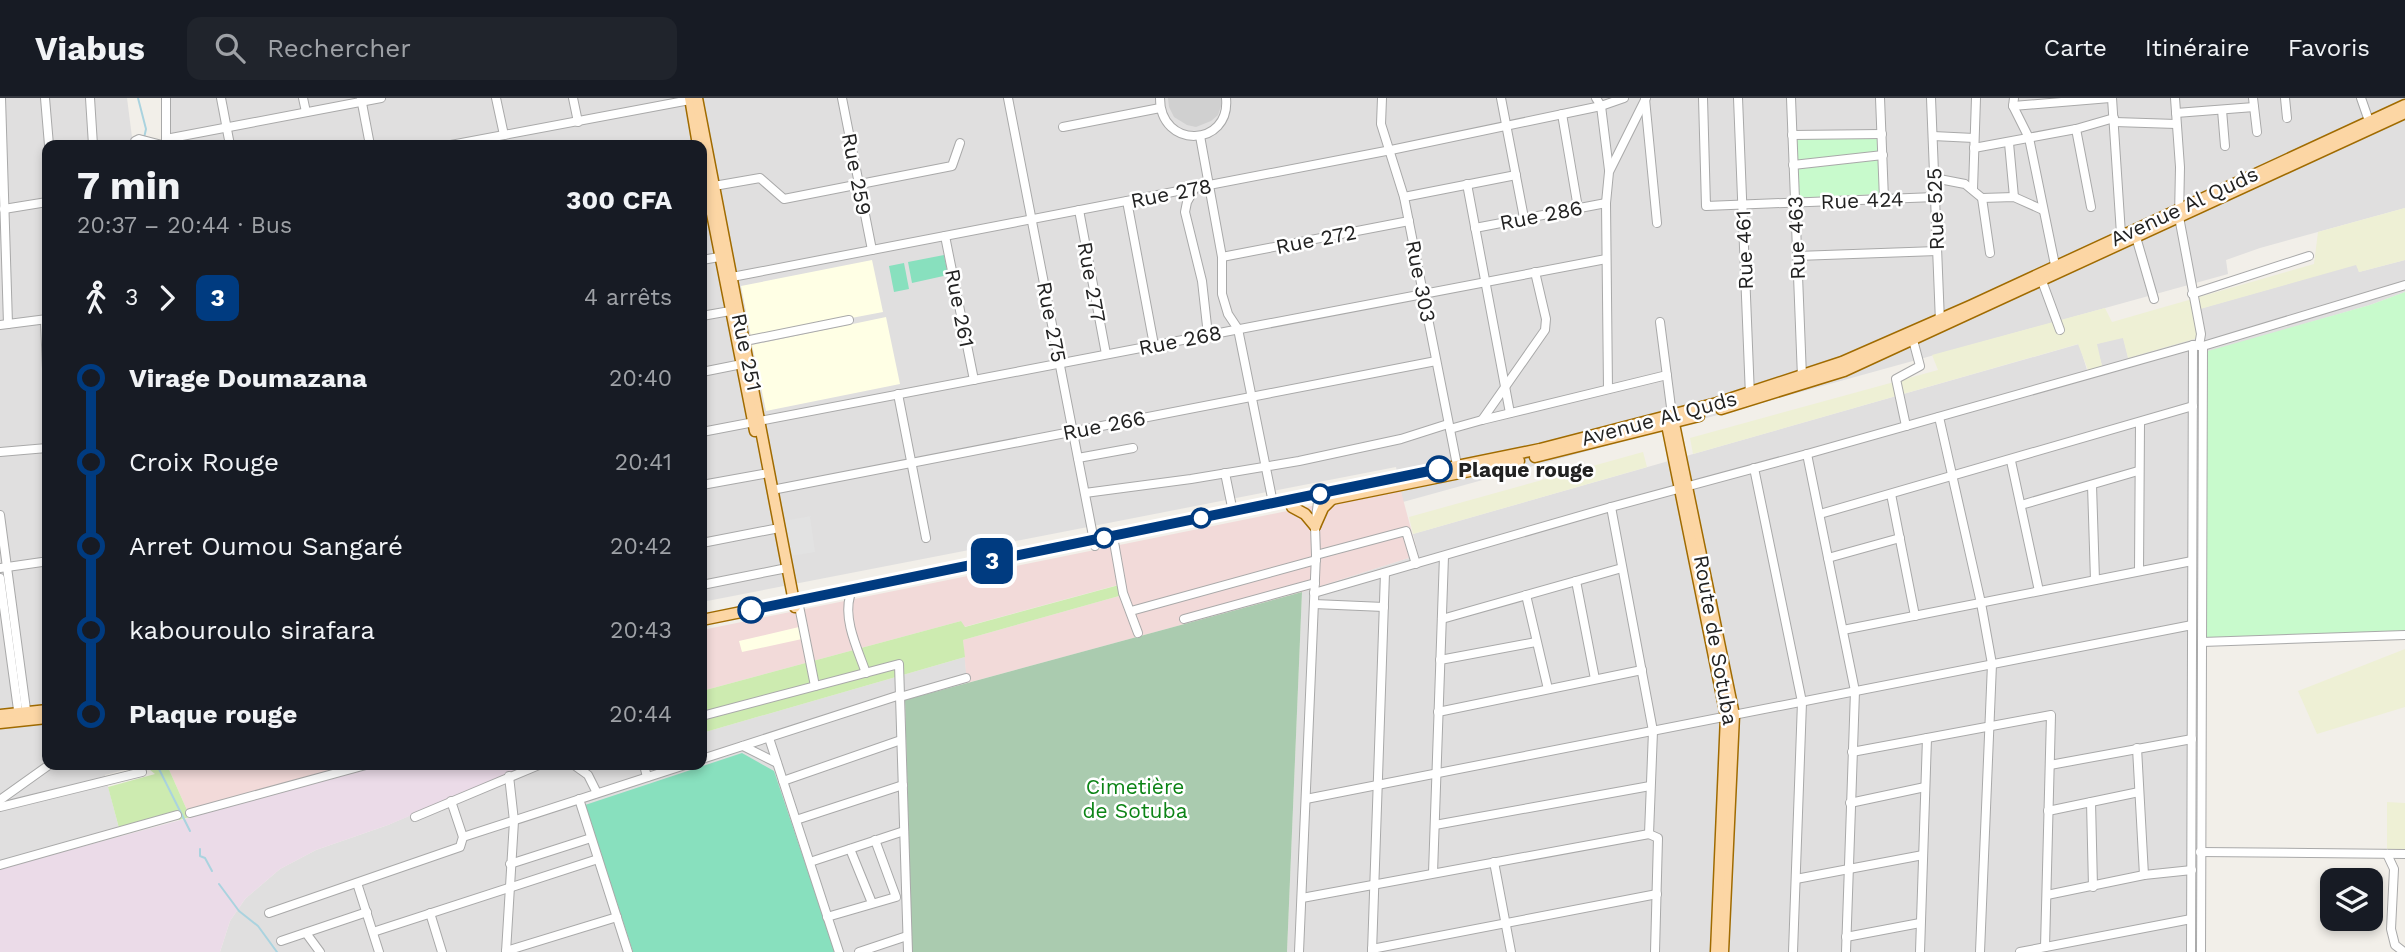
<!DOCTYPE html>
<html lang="fr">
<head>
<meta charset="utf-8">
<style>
	:root { --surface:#171b24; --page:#20242c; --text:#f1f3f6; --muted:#9ea1a6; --line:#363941 }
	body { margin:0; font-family:"Work Sans",sans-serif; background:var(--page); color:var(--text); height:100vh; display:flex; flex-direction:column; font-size:26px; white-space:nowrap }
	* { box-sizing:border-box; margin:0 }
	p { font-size:23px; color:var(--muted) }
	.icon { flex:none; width:38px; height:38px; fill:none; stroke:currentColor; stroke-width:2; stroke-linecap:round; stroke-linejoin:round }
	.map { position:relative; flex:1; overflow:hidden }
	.side { position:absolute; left:42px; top:42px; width:665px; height:630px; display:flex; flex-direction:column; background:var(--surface); border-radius:14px; box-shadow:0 4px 10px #0003 }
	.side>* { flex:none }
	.badge { padding:0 14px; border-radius:10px; font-size:24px; line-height:46px }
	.tools { position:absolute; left:2320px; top:770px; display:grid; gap:14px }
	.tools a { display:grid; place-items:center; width:63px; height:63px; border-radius:14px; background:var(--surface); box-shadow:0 4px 10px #0003; font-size:35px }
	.map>.badge { position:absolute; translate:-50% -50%; box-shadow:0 0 0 4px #fff }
	.legs { display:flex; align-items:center; gap:10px; height:77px; padding:0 35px; font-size:23px }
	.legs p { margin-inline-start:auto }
	.headline { display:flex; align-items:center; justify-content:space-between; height:119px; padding:0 35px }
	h1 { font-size:38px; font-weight:700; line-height:52px }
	ul { padding:0 35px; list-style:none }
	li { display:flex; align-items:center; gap:24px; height:84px; font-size:26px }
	li i { display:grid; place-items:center; width:10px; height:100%; margin:0 9px; background:currentColor }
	li i::after { content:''; width:18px; height:18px; margin:-9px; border:5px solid; border-radius:50%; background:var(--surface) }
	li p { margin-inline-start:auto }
	li:first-child i { background:linear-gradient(#0000 50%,currentColor 0) }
	li:last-child i { background:linear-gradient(currentColor 50%,#0000 0) }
	header { display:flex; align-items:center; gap:42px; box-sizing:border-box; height:98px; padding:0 35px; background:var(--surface); border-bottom:2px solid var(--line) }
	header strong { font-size:33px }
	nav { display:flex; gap:38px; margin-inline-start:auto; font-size:24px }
	.search { width:490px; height:63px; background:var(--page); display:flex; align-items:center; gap:18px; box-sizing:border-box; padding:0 24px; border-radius:14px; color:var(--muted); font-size:26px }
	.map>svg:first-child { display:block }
</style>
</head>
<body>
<header>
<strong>Viabus</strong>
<div class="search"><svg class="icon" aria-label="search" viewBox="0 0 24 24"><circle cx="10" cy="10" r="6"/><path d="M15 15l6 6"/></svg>Rechercher</div>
<nav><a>Carte</a><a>Itinéraire</a><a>Favoris</a></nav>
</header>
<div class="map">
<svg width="2405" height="854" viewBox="0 0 2405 854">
	<rect width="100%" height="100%" fill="#f2efe9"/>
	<g fill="#e0dfdf">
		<polygon points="0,0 127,0 133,47 47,47 47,396 43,458 47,475 47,667 142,667 105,677 121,738 0,771"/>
		<polygon points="171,0 2405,0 2405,110 2260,150 2226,162 2228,176 1403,404 1396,369 702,504 702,47 168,47"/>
		<polygon points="2405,162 2405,194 2370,207 2208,254 2200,854 1287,854 1302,494 1418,457 1413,436 2079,246 2087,272 2102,268 2096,246 2123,239 2128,259 2192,213 2357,166 2359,174"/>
		<polygon points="965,559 967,585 905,603 912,854 220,854 230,823 245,801 280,771 316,752 388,727 517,671 531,667 702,667 702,635"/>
	</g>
	<g fill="#f2dad9">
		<polygon points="1400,390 1418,457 1302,494 967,585 963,542 1119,498 1118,487 964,529 961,523 702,593 702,532"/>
		<polygon points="167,667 383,667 190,719"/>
	</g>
	<polygon fill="#ebdbe8" points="383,667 531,667 388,727 316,752 280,771 245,801 230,823 220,854 0,854 0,771"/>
	<g fill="#ffffe5">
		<polygon points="872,162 883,214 751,239 741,188"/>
		<polygon points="886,219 900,286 766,313 752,247"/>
		<polygon points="799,529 802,541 742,554 739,543"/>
	</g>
	<polygon fill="#d0d0d0" points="1168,0 1222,0 1222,5 1218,17 1211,23 1196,29 1187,27 1174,19 1169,9"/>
	<g fill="#eef0d5">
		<polygon points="2405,110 2405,162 2359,174 2356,167 2193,213 2198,240 2128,260 2123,240 2097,246 2102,268 2088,272 2078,246 1693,356 1690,340 1938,272 1932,257 2105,210 2112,224 2314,166 2318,134"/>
		<polygon points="1643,354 1647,369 1413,436 1409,419"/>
		<polygon points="2405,551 2405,609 2317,636 2298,593"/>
		<polygon points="2387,704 2405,705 2405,753 2387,752"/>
	</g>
	<g fill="#cdebb0">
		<polygon points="1119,487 1119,498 963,542 965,559 702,635 702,593 961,523 965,529"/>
		<polygon points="144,667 167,667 190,719 179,722 175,715 119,730 108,689 155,676"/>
	</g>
	<polygon fill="#aacbaf" points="1302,494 1287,854 912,854 905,602"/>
	<g fill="#c8facc">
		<polygon points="1879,39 1879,96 1797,100 1793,41"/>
		<polygon points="2405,194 2405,534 2204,540 2208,253 2370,207"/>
	</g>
	<g fill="#88e0be">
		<polygon points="944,157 948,177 912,185 908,164"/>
		<polygon points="904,165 909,191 894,194 889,168"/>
		<polygon points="742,655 774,673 835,854 633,854 585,707"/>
	</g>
	<polygon fill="#e2e2e2" points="812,418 810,419 815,454 790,458 783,423"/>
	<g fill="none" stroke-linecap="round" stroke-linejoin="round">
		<g stroke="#aad3df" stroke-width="2">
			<polyline points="138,0 146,31 144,40"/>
			<polyline points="157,667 190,733"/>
			<polyline points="200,751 200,758 205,760 212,773"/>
			<polyline points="219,786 239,813 258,828 277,854"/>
		</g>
		<g stroke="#a9a9a9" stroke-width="10">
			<g id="minor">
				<polyline points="1,0 8,226"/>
				<polyline points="45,0 49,47"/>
				<polyline points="90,0 93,47"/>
				<polyline points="221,0 230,47"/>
				<polyline points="303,0 306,14"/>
				<polyline points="361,0 370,47"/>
				<polyline points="496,0 504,37"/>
				<polyline points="573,0 578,24"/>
				<polyline points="842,0 872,152"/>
				<polyline points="1008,0 1095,448"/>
				<path d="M1160,0C1160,52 1231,49 1226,0"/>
				<polyline points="1382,0 1381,26 1404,99 1457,367"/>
				<polyline points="1501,0 1524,120"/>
				<polyline points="1596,0 1601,8 1609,72"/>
				<polyline points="1703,0 1706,108 1935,99"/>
				<polyline points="1738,0 1750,298"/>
				<polyline points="1791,0 1802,279"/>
				<polyline points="1880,0 1884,101"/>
				<polyline points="1931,0 1940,224"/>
				<polyline points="2014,0 2013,8 2029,40 2055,167"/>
				<polyline points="2112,0 2121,136"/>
				<polyline points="2175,0 2180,69 2179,119 2201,236 2199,248"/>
				<polyline points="2253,0 2257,34"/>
				<polyline points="2285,0 2287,20"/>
				<polyline points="2361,0 2369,23"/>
				<polyline points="1645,1 1657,125"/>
				<polyline points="2013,8 2110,0"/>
				<polyline points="2222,12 2225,48"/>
				<polyline points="2176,15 2254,9"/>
				<polyline points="1562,16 1578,110"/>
				<polyline points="2115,24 2176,26"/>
				<polyline points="1063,29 1160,10"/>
				<polyline points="2076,31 2091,109"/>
				<polyline points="1792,37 1882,36"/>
				<polyline points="1200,38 1222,159 1222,196 1228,216 1238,231 1273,405"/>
				<polyline points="1933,38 1974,40"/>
				<polyline points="166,41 381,0"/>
				<polyline points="2009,45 2014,99"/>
				<polyline points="135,47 135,43 139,41 162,47"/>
				<polyline points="166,47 166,0"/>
				<polyline points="451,47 695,1"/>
				<polyline points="1974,50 2076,31 2114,20"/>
				<polyline points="1793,67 1883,57"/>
				<polyline points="1934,80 1965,86 1982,100 2014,99 2043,112"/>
				<polyline points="1467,86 1510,315"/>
				<polyline points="714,88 760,80 784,101 952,68 960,45"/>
				<polyline points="1195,90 1187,104 1185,114 1202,183 1208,237"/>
				<polyline points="1973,91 1976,0"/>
				<polyline points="1404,99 1516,77"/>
				<polyline points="1982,100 1990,155"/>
				<polyline points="1127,103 1154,247"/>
				<polyline points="4,111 47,104"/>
				<polyline points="1079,112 1106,256"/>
				<polyline points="1475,130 1606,105"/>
				<polyline points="945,138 974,282"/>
				<polyline points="2136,139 2154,201"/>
				<polyline points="1797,158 1937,153"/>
				<polyline points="1222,159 1409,123"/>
				<polyline points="702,162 719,159"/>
				<polyline points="732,179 1391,52 1601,8 1624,0"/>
				<polyline points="2042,183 2060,232"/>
				<polyline points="2192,196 2309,158"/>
				<polyline points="702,218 730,213"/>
				<polyline points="45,222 47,271"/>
				<polyline points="1660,224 1672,317"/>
				<polyline points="0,227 47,221"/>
				<polyline points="745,243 849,222"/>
				<polyline points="702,274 747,265"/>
				<polyline points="1608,291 1606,105 1609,74 1646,0"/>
				<polyline points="898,296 926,440"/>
				<polyline points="1939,319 1981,505 1992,566 1980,854"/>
				<polyline points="1482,322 1667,277"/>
				<polyline points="1906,328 1896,281 1920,268 1913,242"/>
				<polyline points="1450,331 1482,322 1545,232 1546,221 1535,174"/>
				<polyline points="702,334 1606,161"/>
				<polyline points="0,354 47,350"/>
				<polyline points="1807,356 1855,593 1846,854"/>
				<polyline points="1078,360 1133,350"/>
				<polyline points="2011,363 2039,493"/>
				<polyline points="1754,370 1802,604 1793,854"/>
				<polyline points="1225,375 1233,414"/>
				<polyline points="702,387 763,376"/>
				<polyline points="2092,387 2095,482"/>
				<polyline points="772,392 1436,263"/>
				<polyline points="1085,395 1191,381 1299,363 1401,341 1448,326"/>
				<polyline points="1891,396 1915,518"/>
				<polyline points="2021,407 2138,373"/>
				<polyline points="1611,409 1653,633 1649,736 1658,740 1655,854"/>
				<polyline points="1820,416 2193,308"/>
				<polyline points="0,417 27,619"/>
				<polyline points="1114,444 1123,495 1138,535"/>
				<polyline points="702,445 774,431"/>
				<polyline points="1316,457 1406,433 1416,466"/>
				<polyline points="1828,460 1900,440"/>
				<polyline points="0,470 42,464"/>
				<polyline points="2139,473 2140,325"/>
				<polyline points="0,480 19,619"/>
				<polyline points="1576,483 1595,581"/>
				<polyline points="702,487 782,471"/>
				<polyline points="1314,495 1611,409 1807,356 2193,247 2203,248 2405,187"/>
				<polyline points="1526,497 1548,591"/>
				<path d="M850,498C843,522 858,552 866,575"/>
				<polyline points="1314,506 1384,509"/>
				<polyline points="799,508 815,588"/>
				<polyline points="1131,513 1316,462"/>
				<polyline points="1184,521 1315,485"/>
				<polyline points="1442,521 1622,470"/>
				<polyline points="1843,532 2192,463"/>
				<polyline points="2202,544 2405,537"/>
				<polyline points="1440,562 1536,544"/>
				<polyline points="900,599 966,580"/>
				<polyline points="1438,614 1642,572"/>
				<polyline points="702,618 899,566 908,854"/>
				<polyline points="769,640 839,854"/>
				<polyline points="743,648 777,665"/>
				<polyline points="2137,650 2144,777"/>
				<polyline points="1852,654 2051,617 2045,849"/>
				<polyline points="702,661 900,597"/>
				<polyline points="574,667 588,677 597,695"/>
				<polyline points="644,667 647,679"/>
				<polyline points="2050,667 2192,641"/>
				<polyline points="783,683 901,642"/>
				<polyline points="579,701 628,854"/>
				<polyline points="1306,701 2192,527"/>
				<polyline points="0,702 49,667"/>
				<polyline points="2091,704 2093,789"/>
				<polyline points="1850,705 1925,689"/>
				<polyline points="0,709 142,674"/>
				<polyline points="2048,713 2139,694"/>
				<polyline points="190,715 366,667"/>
				<polyline points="415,719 539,667"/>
				<polyline points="796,722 903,687"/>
				<polyline points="1435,727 1650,688"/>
				<polyline points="463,739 685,667"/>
				<polyline points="850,751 872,805"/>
				<polyline points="2200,754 2405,756"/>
				<polyline points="2387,756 2394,771 2391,831 2395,847 2404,854"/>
				<polyline points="810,764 904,733"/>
				<polyline points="1494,764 1511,854"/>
				<polyline points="510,766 591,740"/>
				<polyline points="0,767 177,717"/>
				<polyline points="1433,775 1444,458"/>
				<polyline points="1796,781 1923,757"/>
				<polyline points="357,785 379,854"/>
				<polyline points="2047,797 2144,777 2192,772"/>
				<polyline points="1302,800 1649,736"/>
				<polyline points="269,815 460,749 463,739 451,703"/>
				<polyline points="430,815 442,854"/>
				<polyline points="827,819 896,799 875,742"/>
				<polyline points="373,834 598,761"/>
				<polyline points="306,835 320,854"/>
				<polyline points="1846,839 1920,825"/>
				<polyline points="281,843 367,814"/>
				<polyline points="1372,851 1657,796"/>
				<polyline points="506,853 617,819"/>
				<polyline points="506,854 514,723 509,678"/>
				<polyline points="859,854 907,838"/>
				<polyline points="1299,854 1316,457 1315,428 1319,396"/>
				<polyline points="1372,854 1385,475"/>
				<polyline points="1920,854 1927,640"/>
				<polyline points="2020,854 2191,821"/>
				<polyline points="2191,854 2193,247"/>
				<polyline points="2201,854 2203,248"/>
			</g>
		</g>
		<g stroke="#a06b00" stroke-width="13">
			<g id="major">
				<polyline points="690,0 698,47"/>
				<polyline points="697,0 795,509"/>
				<polyline points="702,65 755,333"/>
				<polyline points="1721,311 1844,273 2405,15"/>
				<polyline points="1673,321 1734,617 1723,854"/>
				<polyline points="1666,322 1726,618 1716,854"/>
				<polyline points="1535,359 1699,318"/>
				<polyline points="1322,403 1519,363"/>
				<polyline points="1292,409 1305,416 1315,428"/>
				<polyline points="1315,428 1323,410 1331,402"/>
				<polyline points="702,522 1540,351 1717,305 1842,264 1970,208 2405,7"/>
				<polyline points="0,617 47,612"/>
				<polyline points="0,625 47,620"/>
			</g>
		</g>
		<use href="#minor" stroke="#fff" stroke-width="8"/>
		<use href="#major" stroke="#fcd6a4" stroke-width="10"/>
	</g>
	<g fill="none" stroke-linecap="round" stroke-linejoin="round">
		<g stroke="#fff" stroke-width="16">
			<polyline id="line-1" points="751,512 1439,371"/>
		</g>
		<use href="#line-1" stroke="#003b80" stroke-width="10"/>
	</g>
	<g fill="#fff" stroke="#003b80" stroke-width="3.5">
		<circle cx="1439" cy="371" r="12"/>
		<circle cx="1320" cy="396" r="9"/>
		<circle cx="1201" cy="420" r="9"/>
		<circle cx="1104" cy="440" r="9"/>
		<circle cx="751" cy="512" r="12"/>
	</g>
	<g text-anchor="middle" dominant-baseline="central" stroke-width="5" stroke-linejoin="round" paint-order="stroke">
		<g font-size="21" fill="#222" stroke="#fff">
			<text transform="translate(857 76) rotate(79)">Rue 259</text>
			<text transform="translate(1171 95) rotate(-11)">Rue 278</text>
			<text transform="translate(1862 102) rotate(-2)">Rue 424</text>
			<text transform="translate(2184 108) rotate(-25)">Avenue Al Quds</text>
			<text transform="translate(1935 111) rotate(-92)">Rue 525</text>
			<text transform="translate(1541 117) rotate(-11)">Rue 286</text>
			<text transform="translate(1796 140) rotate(-92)">Rue 463</text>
			<text transform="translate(1316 141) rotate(-11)">Rue 272</text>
			<text transform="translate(1744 152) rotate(-92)">Rue 461</text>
			<text transform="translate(1421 183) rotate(79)">Rue 303</text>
			<text transform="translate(1092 184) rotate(80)">Rue 277</text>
			<text transform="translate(960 210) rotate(79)">Rue 261</text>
			<text transform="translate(1052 224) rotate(79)">Rue 275</text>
			<text transform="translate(1180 242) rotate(-11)">Rue 268</text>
			<text transform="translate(747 254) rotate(78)">Rue 251</text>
			<text transform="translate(1659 320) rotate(-15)">Avenue Al Quds</text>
			<text transform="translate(1104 327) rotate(-11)">Rue 266</text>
			<text transform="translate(1716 542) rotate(80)">Route de Sotuba</text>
		</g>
		<g font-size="21" font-weight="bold" fill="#222" stroke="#fff" text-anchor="start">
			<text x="1458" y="371">Plaque rouge</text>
		</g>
		<g font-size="21" fill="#0c8416" stroke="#fff">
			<text x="1135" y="688">Cimetière<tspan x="1135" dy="24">de Sotuba</tspan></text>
		</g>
	</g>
</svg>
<div class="tools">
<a><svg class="icon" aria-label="layers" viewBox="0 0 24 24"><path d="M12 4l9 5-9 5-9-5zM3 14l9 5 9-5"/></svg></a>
</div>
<b class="badge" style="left:992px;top:463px;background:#003b80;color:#fff">3</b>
<section class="side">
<div class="headline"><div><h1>7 min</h1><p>20:37 – 20:44 · Bus</p></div><b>300 CFA</b></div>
<div class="legs"><svg class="icon" aria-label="walk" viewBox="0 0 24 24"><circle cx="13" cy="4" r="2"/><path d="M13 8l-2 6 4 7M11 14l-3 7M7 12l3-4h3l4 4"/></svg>3<svg class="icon" aria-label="forward" viewBox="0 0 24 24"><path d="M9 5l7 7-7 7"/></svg><b class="badge" style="background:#003b80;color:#fff">3</b><p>4 arrêts</p></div>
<ul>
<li><i style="color:#003b80"></i><b>Virage Doumazana</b><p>20:40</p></li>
<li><i style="color:#003b80"></i><span>Croix Rouge</span><p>20:41</p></li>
<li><i style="color:#003b80"></i><span>Arret Oumou Sangaré</span><p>20:42</p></li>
<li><i style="color:#003b80"></i><span>kabouroulo sirafara</span><p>20:43</p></li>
<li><i style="color:#003b80"></i><b>Plaque rouge</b><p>20:44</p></li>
</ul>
</section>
</div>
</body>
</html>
